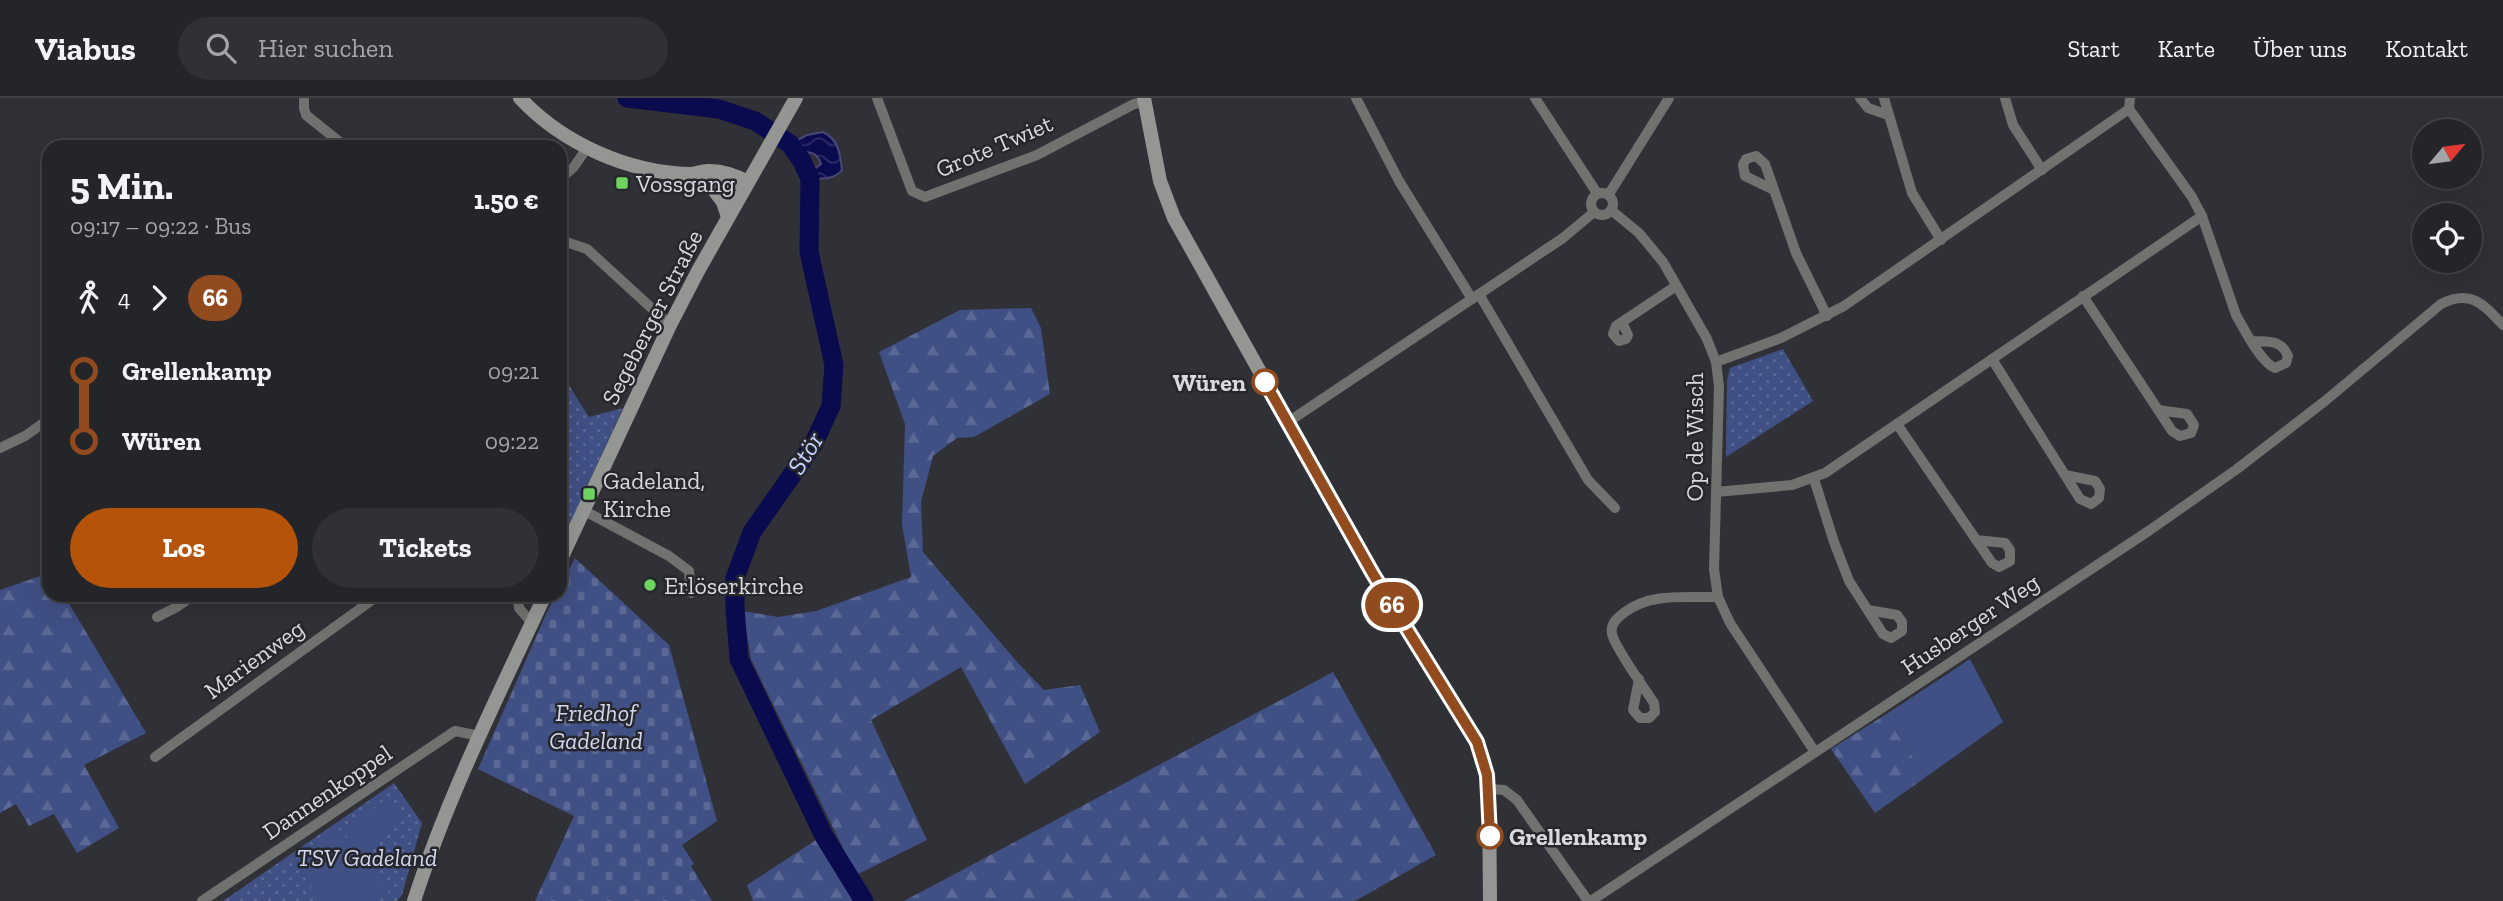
<!DOCTYPE html>
<html lang="de">
<head>
<meta charset="utf-8">
<style>
	:root { --surface:#242528; --page:#303134; --text:#f1f3f6; --muted:#a3a5a8; --line:#414245; --accent:#b45309 }
	body { margin:0; font-family:"Zilla Slab",serif; background:var(--page); color:var(--text); height:100vh; display:flex; flex-direction:column; font-size:26px; white-space:nowrap }
	* { box-sizing:border-box; margin:0 }
	p { font-size:23px; color:var(--muted) }
	.icon { flex:none; width:38px; height:38px; fill:none; stroke:currentColor; stroke-width:2; stroke-linecap:round; stroke-linejoin:round }
	.map { position:relative; flex:1; overflow:hidden }
	.sheet { position:absolute; left:42px; top:42px; width:525px; height:462px; display:flex; flex-direction:column; background:var(--surface); border-radius:21px; box-shadow:0 7px 28px #0002,0 0 0 2px var(--line) }
	.sheet>* { flex:none }
	.badge { padding:0 14px; border-radius:23px; font-size:24px; line-height:46px }
	.needle { width:46px; rotate:61deg }
	.buttons { position:absolute; left:2412px; top:21px; display:grid; gap:14px }
	.buttons a { display:grid; place-items:center; width:70px; height:70px; border-radius:50%; background:var(--surface); box-shadow:0 7px 28px #0002,0 0 0 2px var(--line); font-size:35px }
	.map>.badge { position:absolute; translate:-50% -50%; box-shadow:0 0 0 4px #fff }
	.legs { display:flex; align-items:center; gap:10px; height:77px; padding:0 28px; font-size:23px }
	.legs p { margin-inline-start:auto }
	.head { display:flex; align-items:center; justify-content:space-between; height:119px; padding:0 28px }
	h1 { font-size:38px; font-weight:700; line-height:52px }
	.cta { display:flex; gap:14px; margin-top:auto; padding:14px 28px }
	.cta a { flex:1; height:80px; border-radius:42px; background:var(--accent); color:#fff; font-size:28px; font-weight:700; line-height:80px; text-align:center }
	.cta a+a { background:var(--page); color:var(--text) }
	ul { padding:0 28px; list-style:none }
	li { display:flex; align-items:center; gap:24px; height:70px; font-size:26px }
	li i { display:grid; place-items:center; width:10px; height:100%; margin:0 9px; background:currentColor }
	li i::after { content:''; width:18px; height:18px; margin:-9px; border:5px solid; border-radius:50%; background:var(--surface) }
	li p { margin-inline-start:auto }
	li:first-child i { background:linear-gradient(#0000 50%,currentColor 0) }
	li:last-child i { background:linear-gradient(currentColor 50%,#0000 0) }
	header { display:flex; align-items:center; gap:42px; box-sizing:border-box; height:98px; padding:0 35px; background:var(--surface); border-bottom:2px solid var(--line) }
	header strong { font-size:33px }
	nav { display:flex; gap:38px; margin-inline-start:auto; font-size:24px }
	.search { width:490px; height:63px; background:var(--page); display:flex; align-items:center; gap:18px; box-sizing:border-box; padding:0 24px; border-radius:38px; color:var(--muted); font-size:26px }
	.map>svg:first-child { display:block }
</style>
</head>
<body>
<header>
<strong>Viabus</strong>
<div class="search"><svg class="icon" aria-label="search" viewBox="0 0 24 24"><circle cx="10" cy="10" r="6"/><path d="M15 15l6 6"/></svg>Hier suchen</div>
<nav><a>Start</a><a>Karte</a><a>Über uns</a><a>Kontakt</a></nav>
</header>
<div class="map">
<svg width="2503" height="803" viewBox="0 0 2503 803">
	<defs>
		<pattern id="green-dots" width="8" height="8" patternUnits="userSpaceOnUse" patternTransform="scale(1.75)"><rect width="8" height="8" fill="#404f84"/><path d="M2 2h.1M6 6h.1" fill="none" stroke="#5b6895" stroke-width="1.8" stroke-linecap="round"/></pattern>
		<pattern id="forest-firs" width="22" height="20" patternUnits="userSpaceOnUse" patternTransform="scale(1.75)"><rect width="22" height="20" fill="#404f84"/><path d="M5 1l3.5 6h-7zM16 11l3.5 6h-7z" fill="#5b6895"/></pattern>
		<pattern id="cemetery-stones" width="16" height="16" patternUnits="userSpaceOnUse" patternTransform="scale(1.75)"><rect width="16" height="16" fill="#404f84"/><path d="M2 7V4a2 2 0 0 1 4 0v3zM10 15v-3a2 2 0 0 1 4 0v3z" fill="#5b6895"/></pattern>
		<pattern id="water-waves" width="16" height="10" patternUnits="userSpaceOnUse" patternTransform="scale(1.75)"><rect width="16" height="10" fill="#0a0a4e"/><path d="M0 5q4-4 8 0t8 0" fill="none" stroke="#2d2d67"/></pattern>
	</defs>
	<rect width="100%" height="100%" fill="#303136"/>
	<g fill="url(#green-dots)">
		<polygon points="1783,251 1813,303 1726,359 1727,282 1730,270"/>
		<polygon points="560,273 589,319 623,310 560,447"/>
		<polygon points="394,685 422,725 402,797 397,803 223,803"/>
	</g>
	<g fill="url(#forest-firs)">
		<polygon points="1031,210 1041,230 1050,296 974,339 957,340 933,358 921,404 923,454 1018,565 1044,592 1080,587 1100,634 1025,686 961,569 871,622 927,742 856,777 751,561 743,513 778,519 816,513 911,479 902,426 905,326 879,254 960,212"/>
		<polygon points="49,475 49,497 64,497 146,635 84,667 119,730 77,755 54,716 29,728 16,706 0,715 0,492"/>
		<polygon points="1333,574 1436,757 1355,803 904,803"/>
		<polygon points="1885,617 1926,679 1875,715 1831,651"/>
		<polygon points="819,740 855,803 753,803 747,787"/>
	</g>
	<polygon fill="url(#cemetery-stones)" points="575,460 669,547 717,723 682,747 694,766 691,768 712,803 535,803 574,718 478,671 547,514 556,497 560,497 560,490"/>
	<g fill="#404f84">
		<polygon points="1970,561 2003,624 1926,679 1885,617"/>
		<polygon points="386,701 403,722 360,756 343,734"/>
		<polygon points="337,729 389,795 378,803 323,803 293,764"/>
	</g>
	<path fill="url(#water-waves)" stroke="#484879" stroke-width="2" d="M823,34C839,42 840,56 842,72C834,82 823,80 810,81L808,76L821,66C817,53 808,53 796,55L790,46L807,37Z"/>
	<g fill="none" stroke-linecap="round" stroke-linejoin="round">
		<polyline stroke="#0a0a4e" stroke-width="19" points="627,0 719,11 755,23 790,46 802,63 810,81 809,154 834,267 831,308 813,347 752,434 735,480 735,510 739,561 824,738 864,803"/>
		<g stroke="#707270" stroke-width="10">
			<polyline points="304,0 304,10 306,17 346,49"/>
			<polyline points="877,0 912,93 925,99 1037,57 1134,6 1144,4"/>
			<polyline points="1356,0 1399,83 1472,201"/>
			<polyline points="1535,0 1597,95"/>
			<polyline points="1860,0 1868,10 1888,17"/>
			<polyline points="1884,0 1912,95 1941,142"/>
			<polyline points="2005,0 2013,27 2042,72"/>
			<polyline points="560,81 573,70 587,50"/>
			<polyline points="1774,92 1745,78 1743,67 1746,61 1756,58 1765,66 1796,155 1827,218"/>
			<circle cx="1602" cy="106" r="11"/>
			<polyline points="1609,96 1669,0"/>
			<polyline points="1611,112 1639,135 1663,164 1707,241 1716,264 1719,288 1714,471 1718,499 1730,525 1815,654"/>
			<path d="M2202,118L2236,217C2244,231 2261,265 2275,270L2286,265L2288,258C2281,241 2268,244 2252,243"/>
			<polyline points="560,131 566,144 560,154"/>
			<polyline points="566,144 587,151 670,227"/>
			<polyline points="1479,196 1588,382 1615,410"/>
			<polyline points="2083,198 2172,333 2180,338 2191,335 2194,327 2187,316 2158,312"/>
			<polyline points="1622,224 1628,237 1626,241 1619,243 1613,236 1616,228 1676,188"/>
			<polyline points="1992,261 2080,401 2091,406 2099,400 2100,391 2095,383 2065,377"/>
			<polyline points="1716,264 1781,240 1844,208 2129,11"/>
			<polyline points="1288,324 1563,140 1594,114"/>
			<polyline points="1897,326 1992,465 1999,469 2010,463 2010,452 2005,445 1976,442"/>
			<polyline points="0,350 25,338 49,321"/>
			<polyline points="1814,381 1834,444 1849,483 1883,536 1891,540 1902,533 1902,524 1897,517 1868,512"/>
			<polyline points="1716,394 1792,387 1825,375 2202,118 2192,99 2129,11 2130,0"/>
			<polyline points="583,412 669,458 689,473 691,495"/>
			<polyline points="517,497 519,510 532,525"/>
			<polyline points="157,519 177,509 194,497"/>
			<path d="M1639,581L1633,612L1640,620H1649L1655,614L1654,605C1645,591 1615,550 1612,536C1610,526 1617,520 1625,514C1652,494 1686,500 1718,499"/>
			<polyline points="155,659 379,497"/>
			<polyline points="1489,691 1504,692 1517,702 1588,803"/>
			<polyline points="202,803 455,633 480,638"/>
			<path d="M1591,803L2150,432L2237,371L2325,303L2441,206C2471,191 2483,206 2503,227"/>
		</g>
		<g stroke="#939692" stroke-width="14">
			<path d="M520,0C562,45 628,75 690,76C696,76 701,73 707,73C722,72 735,77 748,84"/>
			<polyline points="1144,0 1160,83 1174,120 1373,476 1477,644 1484,663 1489,691 1490,803"/>
			<path d="M692,76C713,87 723,86 747,84"/>
			<polyline points="708,84 723,104 728,119"/>
			<polyline points="560,463 670,227 698,173 796,0"/>
			<path d="M414,803C448,697 498,598 545,497"/>
		</g>
	</g>
	<g fill="none" stroke-linecap="round" stroke-linejoin="round">
		<g stroke="#fff" stroke-width="16">
			<polyline id="line-1" points="1265,284 1373,476 1477,644 1487,677 1490,738"/>
		</g>
		<use href="#line-1" stroke="#914b1e" stroke-width="10"/>
	</g>
	<g fill="#6fd360" stroke="#26272c" stroke-width="2.5">
		<rect x="615" y="78" width="14" height="14" rx="3.5"/>
		<rect x="582" y="389" width="14" height="14" rx="3.5"/>
		<circle cx="650" cy="487" r="7"/>
	</g>
	<g fill="#fff" stroke="#914b1e" stroke-width="3.5">
		<circle cx="1265" cy="284" r="12"/>
		<circle cx="1490" cy="738" r="12"/>
	</g>
	<g text-anchor="middle" dominant-baseline="central" stroke-width="5" stroke-linejoin="round" paint-order="stroke">
		<g font-size="24" fill="#d9dadd" stroke="#26272c">
			<text transform="translate(994 48) rotate(-23)">Grote Twiet</text>
			<text transform="translate(652 219) rotate(-63)">Segeberger Straße</text>
			<text transform="translate(1694 339) rotate(-90)">Op de Wisch</text>
			<text transform="translate(1970 526) rotate(-34)">Husberger Weg</text>
			<text transform="translate(254 561) rotate(-36)">Marienweg</text>
			<text transform="translate(327 694) rotate(-34)">Dannenkoppel</text>
		</g>
		<g font-size="24" fill="#d9dadd" stroke="#26272c" text-anchor="start">
			<text x="636" y="85">Vossgang</text>
			<text x="603" y="382">Gadeland,<tspan x="603" dy="28">Kirche</tspan></text>
			<text x="664" y="487">Erlöserkirche</text>
		</g>
		<g font-size="24" font-weight="bold" fill="#d9dadd" stroke="#26272c" text-anchor="end">
			<text x="1246" y="284">Würen</text>
			<text x="1509" y="738" text-anchor="start">Grellenkamp</text>
		</g>
		<g font-size="24" font-style="italic" fill="#d1d8ed" stroke="#26272c">
			<text x="596" y="614">Friedhof<tspan x="596" dy="28">Gadeland</tspan></text>
			<text x="367" y="759">TSV Gadeland</text>
		</g>
		<g font-size="26" font-style="italic" fill="#c6d4fd" stroke="#26272c">
			<text transform="translate(805 355) rotate(-58)">Stör</text>
		</g>
	</g>
</svg>
<div class="buttons">
<a><svg class="needle" viewBox="-14 -14 28 28"><path d="M0-13l5 13h-10z" fill="#e53935"/><path d="M0 13l5-13h-10z" fill="#a3a5a8"/></svg></a>
<a><svg class="icon" aria-label="locate" viewBox="0 0 24 24"><circle cx="12" cy="12" r="6"/><path d="M12 2v4M12 18v4M2 12h4M18 12h4"/></svg></a>
</div>
<b class="badge" style="left:1392px;top:507px;background:#914b1e;color:#fff">66</b>
<section class="sheet">
<div class="head"><div><h1>5 Min.</h1><p>09:17 – 09:22 · Bus</p></div><b>1.50 €</b></div>
<div class="legs"><svg class="icon" aria-label="walk" viewBox="0 0 24 24"><circle cx="13" cy="4" r="2"/><path d="M13 8l-2 6 4 7M11 14l-3 7M7 12l3-4h3l4 4"/></svg>4<svg class="icon" aria-label="forward" viewBox="0 0 24 24"><path d="M9 5l7 7-7 7"/></svg><b class="badge" style="background:#914b1e;color:#fff">66</b></div>
<ul>
<li><i style="color:#914b1e"></i><b>Grellenkamp</b><p>09:21</p></li>
<li><i style="color:#914b1e"></i><b>Würen</b><p>09:22</p></li>
</ul>
<div class="cta"><a>Los</a><a>Tickets</a></div>
</section>
</div>
</body>
</html>
